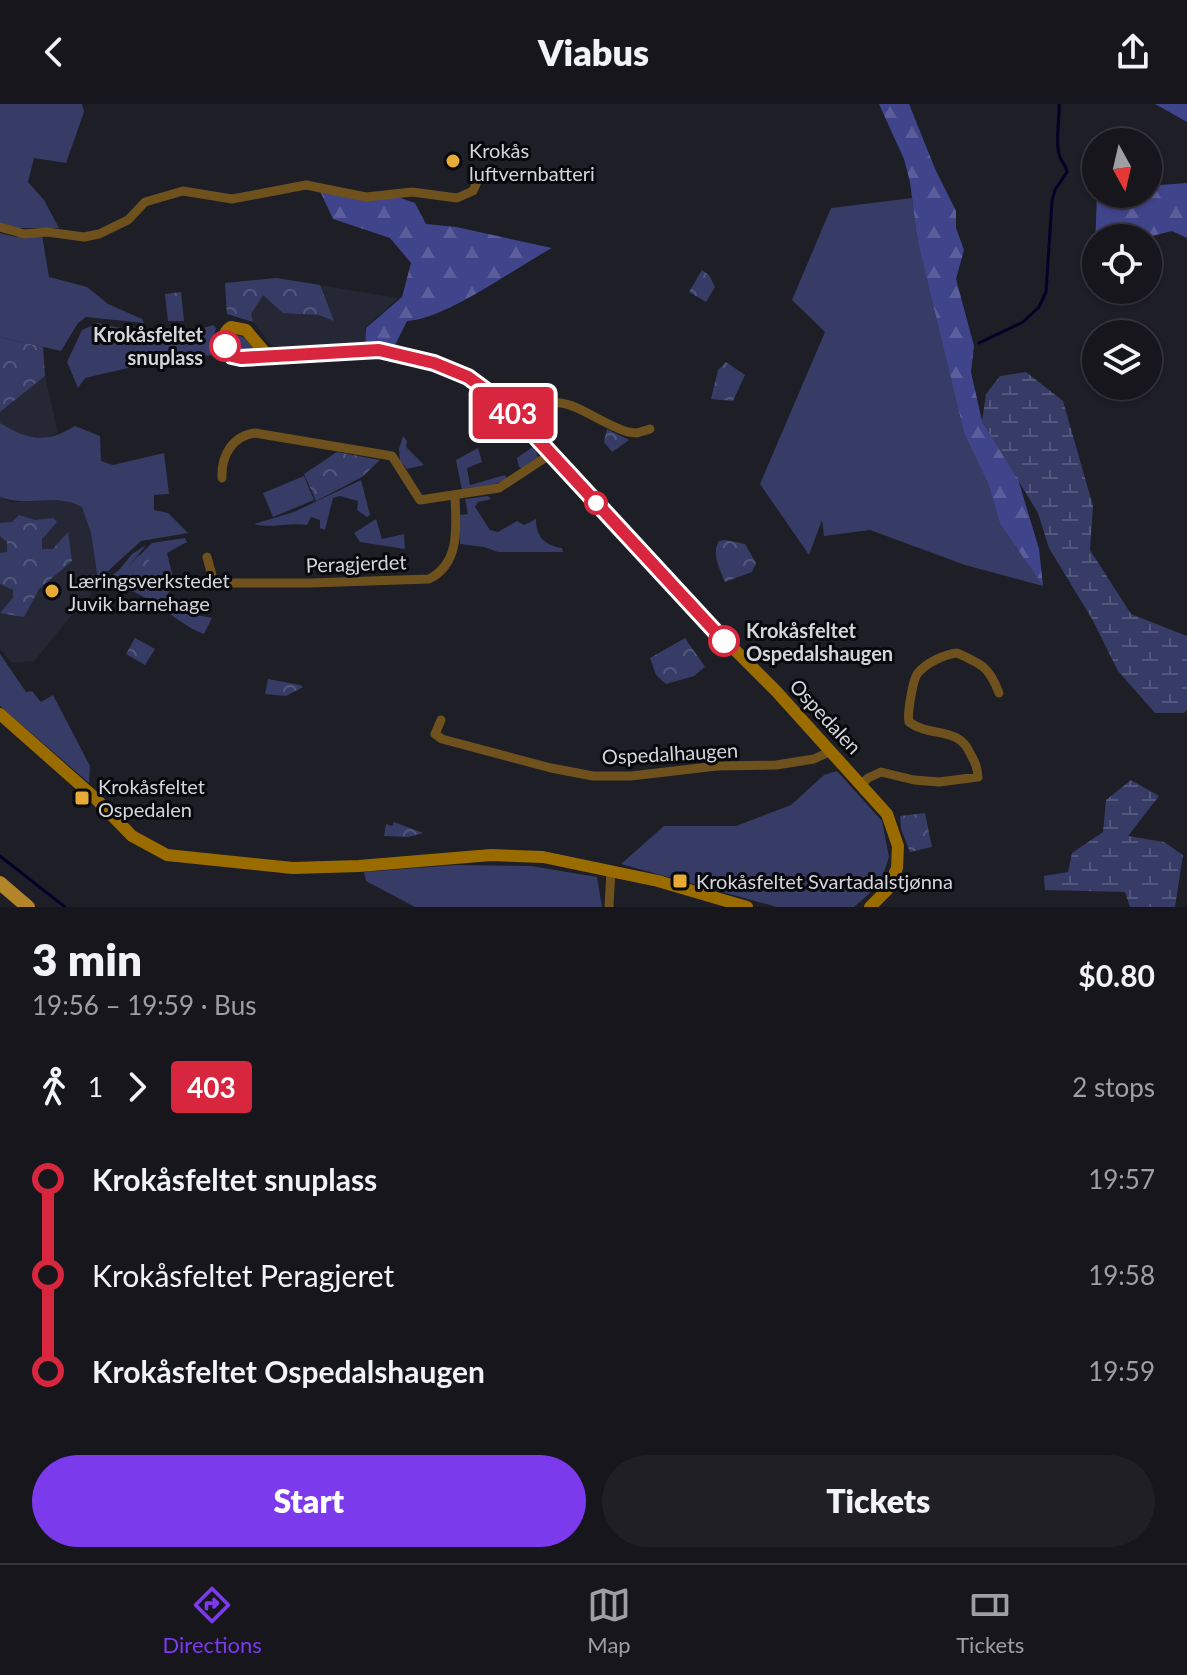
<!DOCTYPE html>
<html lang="en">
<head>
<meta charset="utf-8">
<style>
	:root { --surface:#16161c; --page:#1f1f25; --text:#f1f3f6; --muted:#9e9fa3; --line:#35353b; --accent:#7c3aed }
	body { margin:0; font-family:Lato,sans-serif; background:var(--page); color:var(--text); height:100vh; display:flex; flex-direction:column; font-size:30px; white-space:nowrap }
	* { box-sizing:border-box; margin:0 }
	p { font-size:26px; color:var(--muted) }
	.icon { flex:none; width:44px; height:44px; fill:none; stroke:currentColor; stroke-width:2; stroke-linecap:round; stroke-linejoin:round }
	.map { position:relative; height:803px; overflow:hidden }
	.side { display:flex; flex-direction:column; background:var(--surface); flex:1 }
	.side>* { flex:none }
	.badge { padding:0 16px; border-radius:6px; font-size:28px; line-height:52px }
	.needle { width:52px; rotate:172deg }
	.tools { position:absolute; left:1082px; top:24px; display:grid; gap:16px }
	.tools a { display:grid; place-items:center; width:80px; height:80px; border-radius:50%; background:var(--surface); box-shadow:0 2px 6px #0004,0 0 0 2px var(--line); font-size:40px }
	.map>.badge { position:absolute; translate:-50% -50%; box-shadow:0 0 0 4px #fff }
	.legs { display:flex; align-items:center; gap:12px; height:88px; padding:0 32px; font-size:26px }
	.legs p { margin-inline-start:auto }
	.headline { display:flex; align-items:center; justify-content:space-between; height:136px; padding:0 32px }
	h1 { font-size:44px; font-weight:800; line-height:60px }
	.action { display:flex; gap:16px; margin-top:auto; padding:16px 32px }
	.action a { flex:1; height:92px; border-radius:48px; background:var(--accent); color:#fff; font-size:32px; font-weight:800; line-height:92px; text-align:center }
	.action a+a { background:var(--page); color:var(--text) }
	ul { padding:0 32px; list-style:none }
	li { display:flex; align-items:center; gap:28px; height:96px; font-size:30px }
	li i { display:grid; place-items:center; width:12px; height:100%; margin:0 10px; background:currentColor }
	li i::after { content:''; width:20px; height:20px; margin:-10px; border:6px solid; border-radius:50%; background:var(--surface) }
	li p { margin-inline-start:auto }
	li:first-child i { background:linear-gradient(#0000 50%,currentColor 0) }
	li:last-child i { background:linear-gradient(currentColor 50%,#0000 0) }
	header { display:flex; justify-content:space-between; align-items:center; height:104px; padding:0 32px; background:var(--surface); font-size:36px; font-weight:800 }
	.menu { display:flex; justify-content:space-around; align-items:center; height:112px; border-top:2px solid var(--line); background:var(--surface); font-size:22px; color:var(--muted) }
	.menu a { display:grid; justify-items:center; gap:4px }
	.menu .current { color:var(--accent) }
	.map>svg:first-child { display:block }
</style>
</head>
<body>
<header><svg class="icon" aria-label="back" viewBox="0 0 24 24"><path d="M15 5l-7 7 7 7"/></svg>Viabus<svg class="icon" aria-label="share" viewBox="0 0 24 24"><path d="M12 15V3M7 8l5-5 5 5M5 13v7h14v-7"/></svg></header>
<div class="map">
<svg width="1187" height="803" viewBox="0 0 1187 803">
	<defs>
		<pattern id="forest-firs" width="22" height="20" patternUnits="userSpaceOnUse" patternTransform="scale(2)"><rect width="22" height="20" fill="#40448a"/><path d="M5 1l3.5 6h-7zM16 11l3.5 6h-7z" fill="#5b5e9a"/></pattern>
		<pattern id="wetland-marsh" width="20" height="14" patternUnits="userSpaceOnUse" patternTransform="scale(2)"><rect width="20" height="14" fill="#373c67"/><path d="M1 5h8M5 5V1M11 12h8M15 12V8" fill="none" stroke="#53577c"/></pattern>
		<pattern id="park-crowns" width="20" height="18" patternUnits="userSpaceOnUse" patternTransform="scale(2)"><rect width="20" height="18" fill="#373c67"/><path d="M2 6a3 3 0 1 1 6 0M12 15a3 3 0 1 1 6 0" fill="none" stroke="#53577c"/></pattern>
	</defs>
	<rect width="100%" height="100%" fill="#1d1e26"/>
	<g fill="#252834">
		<polygon points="276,174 399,194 365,223 365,242 276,247 253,218 227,210 225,179"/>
		<polygon points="45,272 58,329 43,335 18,330 0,319 0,308"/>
		<polygon points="0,393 11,398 70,396 83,404 91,429 98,476 87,498 70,513 34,557 12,559 0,545"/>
	</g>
	<g fill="#373c67">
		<polygon points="0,0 82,0 84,8 66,59 34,54 28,78 44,96 59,124 16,124 0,121"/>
		<polygon points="912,94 917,133 1000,420 1043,482 965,461 870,426 824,432 822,416 809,451 760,380 825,228 792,196 831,104"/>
		<polygon points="0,129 15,133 42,131 49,173 87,183 108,200 142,215 144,219 86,213 78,219 61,247 0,233"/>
		<path d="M98,219C137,228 174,236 213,221L216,224L212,239L216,251L167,255L85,274L78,284L67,258L82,226Z"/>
		<polygon points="231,229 243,233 258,248 233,247 228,232"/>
		<path d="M0,319C28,336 46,340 75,322L100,332L101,357L113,361L164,349L169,390L154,391V406L168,409L188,429L141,437L98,476L91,429L82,403C56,388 27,404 0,393Z"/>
		<polygon points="403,332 407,337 406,343 424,361 407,365 400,357 399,345"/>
		<polygon points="534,342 538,353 522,364 519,363 517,354"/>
		<path d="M478,344L482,358L467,364L470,381L505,371L507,374C494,383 475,384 462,386L456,356Z"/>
		<polygon points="304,372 314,396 273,413 263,389"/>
		<path d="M361,376L370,411L367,413L357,406L358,397L340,392L333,394L325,426L320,424V416L311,413L307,421C288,418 272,425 254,420L294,408Z"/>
		<path d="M488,392L491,395L478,398L475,403L490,426L498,428L517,417L524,421L536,415C536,433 544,441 562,444L563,448H498L484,443L460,440L459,411L468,410L465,395Z"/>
		<polygon points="376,415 382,435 404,430 405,445 360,438 354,429"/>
		<path d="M185,434L187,438L167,449L174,477L167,492L197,511L212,514L204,530C174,519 143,482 111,483L106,476L119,466L132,450L146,441L129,462L152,439Z"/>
		<polygon points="0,550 26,588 32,587 41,598 53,591 90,662 89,679 0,602"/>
		<polygon points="837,667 882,717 889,753 880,780 854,803 777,803 621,760 664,722 736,722 791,701 824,671"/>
		<polygon points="456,761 531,762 597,773 602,803 415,803 366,777 364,768"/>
	</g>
	<g fill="url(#forest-firs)">
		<polygon points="879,0 909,0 936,67 956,107 956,124 964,146 956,175 974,242 971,268 982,317 1018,375 1039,445 1043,482 1000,420 988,379 964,328 917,133 910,78 904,55"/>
		<polygon points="1155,0 1187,0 1187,18"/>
		<polygon points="1148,78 1160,81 1187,79 1187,134 1172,127 1144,134 1096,134 1096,169 1088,174 1095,144 1097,90 1148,90"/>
		<path d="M319,85L392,91L415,99L426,120L456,123L552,144C515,164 446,215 407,217L394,243L365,242L366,224L402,193L411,159L390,134L333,115Z"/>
	</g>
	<g fill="url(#wetland-marsh)">
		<polygon points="1026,268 1063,297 1093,402 1090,446 1131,510 1187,532 1187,606 1184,609 1155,609 1118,567 1092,515 1049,444 1038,409 982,317 986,290 1000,272"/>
		<polygon points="1131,676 1159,692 1128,732 1164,738 1183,751 1175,803 1130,803 1125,788 1045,786 1044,772 1068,768 1072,749 1103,728 1106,696"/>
	</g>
	<g fill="url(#park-crowns)">
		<polygon points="702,166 709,171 715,183 706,198 689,188"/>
		<polygon points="276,174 320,181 334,217 319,211 283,209 263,191 251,210 253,218 227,210 225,179"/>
		<polygon points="181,188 184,217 168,217 165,190"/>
		<polygon points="0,233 43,243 45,272 0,308"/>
		<polygon points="726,258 745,271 733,297 711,295 718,266"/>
		<polygon points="607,325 629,336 612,348 604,338"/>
		<polygon points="337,348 380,356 362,373 316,397 304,370"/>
		<polygon points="19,411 35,416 53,414 57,418 42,435 42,445 53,445 68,428 72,457 39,485 24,513 0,509 13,494 13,486 0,480 0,449 7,448 7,438 0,432 0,419 12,418"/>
		<path d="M725,436L745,440L756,459L752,468L725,478C720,465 711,449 719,437Z"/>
		<polygon points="139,451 149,456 152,472 142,476 139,468 132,470 129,462"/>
		<polygon points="135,534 155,545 145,561 126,550"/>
		<polygon points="685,534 705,563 694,572 666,580 656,571 650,554"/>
		<polygon points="268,575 300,581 303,583 286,592 265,590"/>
		<polygon points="925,709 932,743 910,748 901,725 900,712"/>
		<polygon points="394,718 423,729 408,733 384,732 386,720 392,722"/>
	</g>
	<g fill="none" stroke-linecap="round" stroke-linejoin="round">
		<g stroke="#050028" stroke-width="3">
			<path d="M979,239L1023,218L1039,203L1046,188L1052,97L1055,86L1067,68C1066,60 1060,57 1059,50C1055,34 1060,16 1059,0"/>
			<polyline points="0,752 65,803"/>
		</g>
		<g stroke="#6e511d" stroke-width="9">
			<polyline points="0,123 24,130 47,128 84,133 99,130 128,116 145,98 183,87 232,95 306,81 366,93 412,88 457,94 473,87 480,71"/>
			<path d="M519,315C560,277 586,315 628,328L637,329L650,325"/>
			<path d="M222,374C221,352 232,332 255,329L392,352L420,396L499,384L551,350"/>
			<path d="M207,453L213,475L223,479H310L429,475C461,459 456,422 455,392"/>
			<polyline points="441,616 435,630 442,635 551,664 593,672 631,672 717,662 776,661 814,655 831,647"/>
			<path d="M862,680L868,674L881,668L914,676L939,678L978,673C977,661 975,659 970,649C958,622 931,634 909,618C907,610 913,574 918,569C926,559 945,550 957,549C982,560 989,563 999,589"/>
			<polyline points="609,803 611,766"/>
		</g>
		<g stroke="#9a6c00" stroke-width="12">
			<path d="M268,252L246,226L231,223C221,229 224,239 228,248C246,261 346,245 376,246C424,248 470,271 506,301L711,522L776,587L887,710L898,742L897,764L887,786L870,803"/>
			<polyline points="0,610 95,694 132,732 167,751 293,764 359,762 491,751 543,753 658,777 747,803"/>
		</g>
		<polyline stroke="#b4842b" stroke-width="14" points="0,779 28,803"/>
	</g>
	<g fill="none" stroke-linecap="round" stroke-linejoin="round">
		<g stroke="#fff" stroke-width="18">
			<polyline id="line-1" points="225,242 232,252 241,254 379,246 434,259 468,273 506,301 724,537"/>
		</g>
		<use href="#line-1" stroke="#d7263d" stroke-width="12"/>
	</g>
	<g fill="#e9ab38" stroke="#08090c" stroke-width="3">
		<circle cx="453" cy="57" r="8"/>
		<circle cx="52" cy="487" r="8"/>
		<rect x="74" y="686" width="16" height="16" rx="4"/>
		<rect x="672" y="769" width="16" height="16" rx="4"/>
	</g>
	<g fill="#fff" stroke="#d7263d" stroke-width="4">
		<circle cx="225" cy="242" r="14"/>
		<circle cx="596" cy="399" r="10"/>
		<circle cx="724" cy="537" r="14"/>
	</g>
	<g text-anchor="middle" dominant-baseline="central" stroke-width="6" stroke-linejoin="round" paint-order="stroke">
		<g font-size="20" fill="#d4d5db" stroke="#08090c" text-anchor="start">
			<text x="469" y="46">Krokås<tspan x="469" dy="23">luftvernbatteri</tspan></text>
			<text x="68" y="476">Læringsverkstedet<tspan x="68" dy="23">Juvik barnehage</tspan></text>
			<text x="98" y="682">Krokåsfeltet<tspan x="98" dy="23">Ospedalen</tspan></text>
			<text x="696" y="777">Krokåsfeltet Svartadalstjønna</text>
		</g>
		<g font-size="20" font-weight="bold" fill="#d4d5db" stroke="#08090c" text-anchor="end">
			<text x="203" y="230">Krokåsfeltet<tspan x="203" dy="23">snuplass</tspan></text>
			<text x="746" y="526" text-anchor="start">Krokåsfeltet<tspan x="746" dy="23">Ospedalshaugen</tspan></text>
		</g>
		<g font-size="20" fill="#d4d5db" stroke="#08090c">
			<text transform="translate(356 459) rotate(-2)">Peragjerdet</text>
			<text transform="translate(826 612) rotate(47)">Ospedalen</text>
			<text transform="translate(670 649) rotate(-3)">Ospedalhaugen</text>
		</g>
	</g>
</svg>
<div class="tools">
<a><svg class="needle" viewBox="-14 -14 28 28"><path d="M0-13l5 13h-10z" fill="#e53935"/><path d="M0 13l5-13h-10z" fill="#9e9fa3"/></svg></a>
<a><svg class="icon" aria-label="locate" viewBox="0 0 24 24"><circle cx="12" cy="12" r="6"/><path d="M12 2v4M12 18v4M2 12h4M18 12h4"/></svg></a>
<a><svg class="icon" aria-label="layers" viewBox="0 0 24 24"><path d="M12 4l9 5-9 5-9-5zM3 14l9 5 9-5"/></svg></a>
</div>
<b class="badge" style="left:513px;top:309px;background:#d7263d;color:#fff">403</b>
</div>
<section class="side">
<div class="headline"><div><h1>3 min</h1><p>19:56 – 19:59 · Bus</p></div><b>$0.80</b></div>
<div class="legs"><svg class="icon" aria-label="walk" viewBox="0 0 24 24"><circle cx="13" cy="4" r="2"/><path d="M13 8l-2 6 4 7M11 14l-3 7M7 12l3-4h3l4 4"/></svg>1<svg class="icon" aria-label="forward" viewBox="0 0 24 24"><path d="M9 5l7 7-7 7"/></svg><b class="badge" style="background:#d7263d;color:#fff">403</b><p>2 stops</p></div>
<ul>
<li><i style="color:#d7263d"></i><b>Krokåsfeltet snuplass</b><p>19:57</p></li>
<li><i style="color:#d7263d"></i><span>Krokåsfeltet Peragjeret</span><p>19:58</p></li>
<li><i style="color:#d7263d"></i><b>Krokåsfeltet Ospedalshaugen</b><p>19:59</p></li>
</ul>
<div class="action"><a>Start</a><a>Tickets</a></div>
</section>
<nav class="menu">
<a class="current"><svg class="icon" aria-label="directions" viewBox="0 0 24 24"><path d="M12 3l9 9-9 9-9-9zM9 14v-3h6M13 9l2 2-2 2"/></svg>Directions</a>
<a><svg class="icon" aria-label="map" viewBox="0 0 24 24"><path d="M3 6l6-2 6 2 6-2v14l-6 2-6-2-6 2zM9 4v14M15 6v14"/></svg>Map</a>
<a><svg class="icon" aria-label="tickets" viewBox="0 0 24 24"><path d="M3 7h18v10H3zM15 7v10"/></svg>Tickets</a>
</nav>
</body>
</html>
